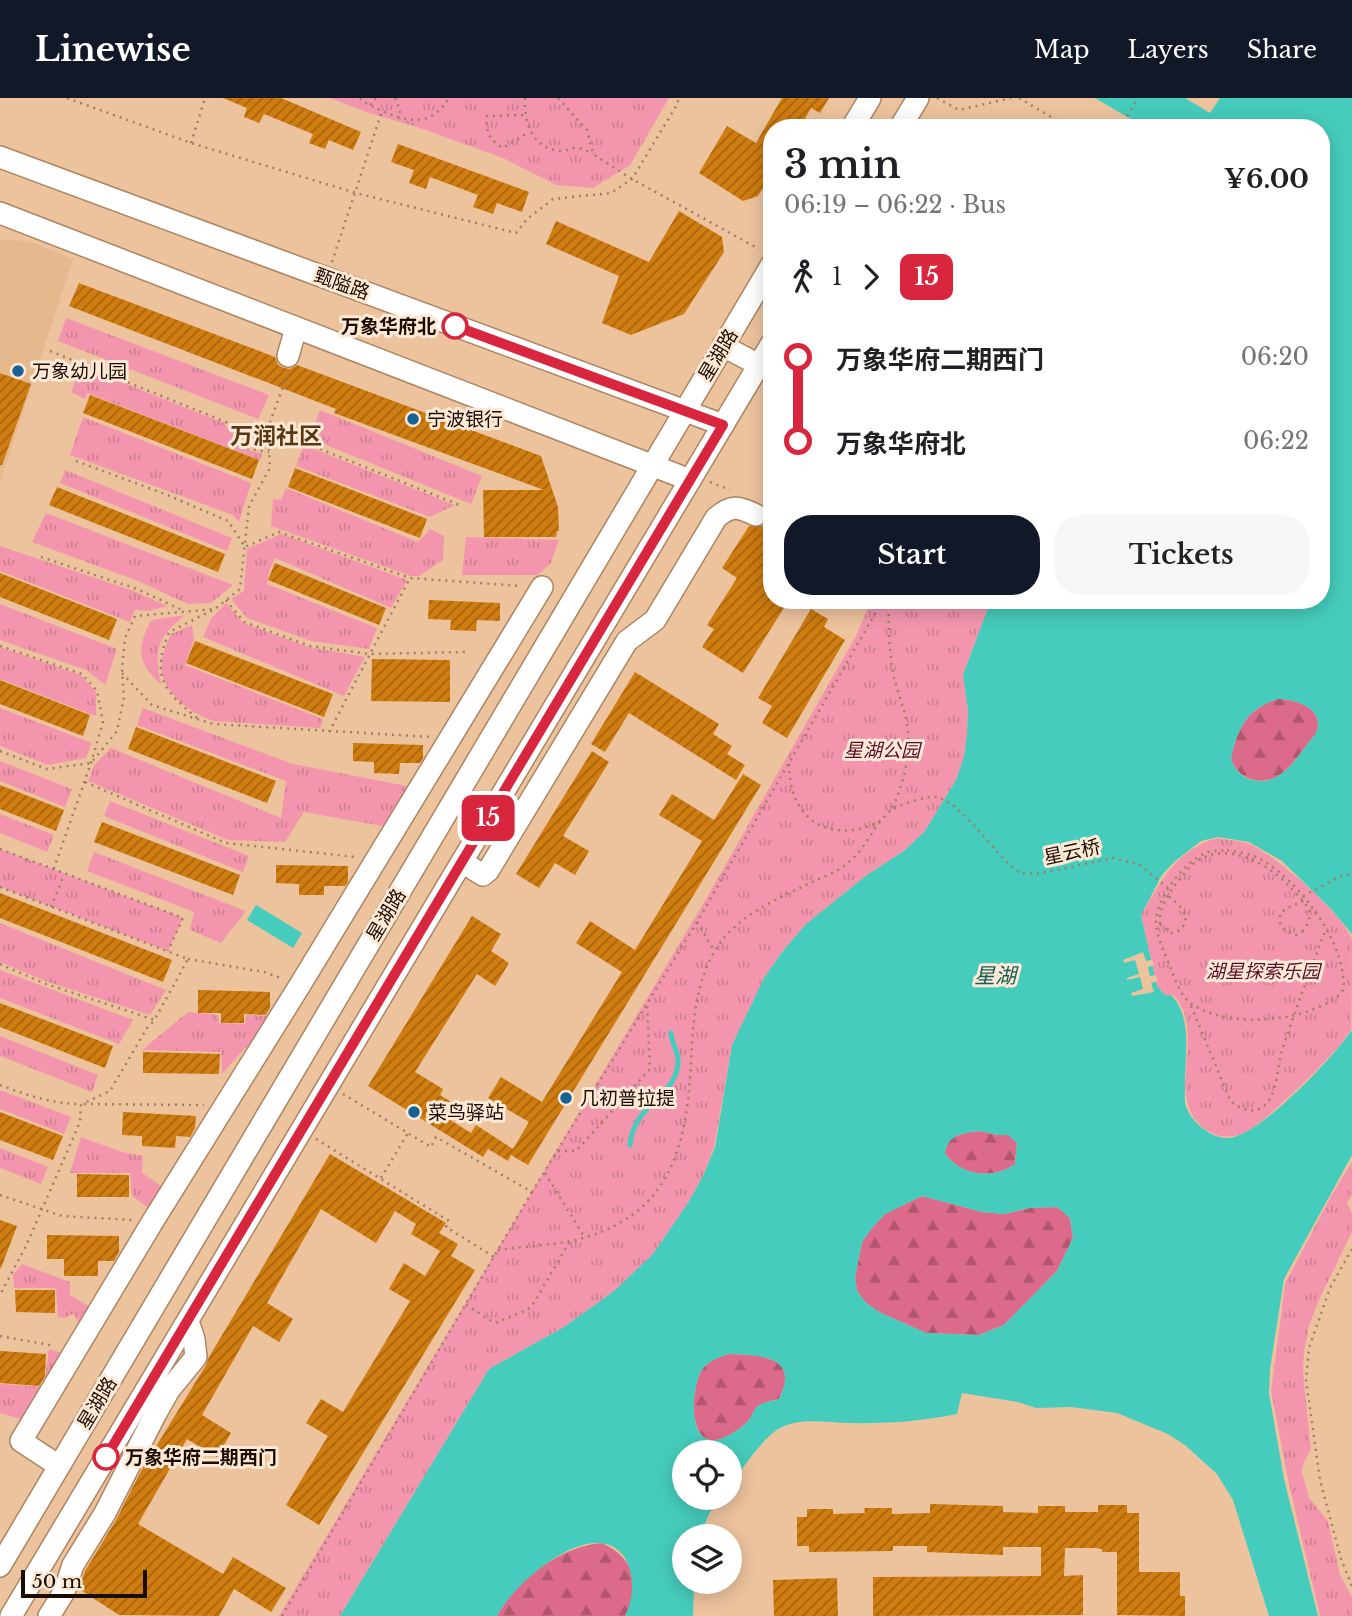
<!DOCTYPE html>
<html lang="en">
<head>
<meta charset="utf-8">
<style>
	:root { --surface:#fff; --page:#f6f6f6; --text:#202124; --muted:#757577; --accent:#111827 }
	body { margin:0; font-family:"Libre Baskerville","Noto Sans SC",serif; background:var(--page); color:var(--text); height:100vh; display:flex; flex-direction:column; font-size:26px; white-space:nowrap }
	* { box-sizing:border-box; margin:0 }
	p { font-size:23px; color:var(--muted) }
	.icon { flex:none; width:38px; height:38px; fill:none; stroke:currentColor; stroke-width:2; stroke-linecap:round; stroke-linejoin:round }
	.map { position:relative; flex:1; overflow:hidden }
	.panel { position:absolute; left:763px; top:21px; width:567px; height:490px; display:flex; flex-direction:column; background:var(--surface); border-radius:28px; box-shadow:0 4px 18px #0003 }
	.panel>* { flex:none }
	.badge { padding:0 14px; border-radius:10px; font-size:24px; line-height:46px }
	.buttons { position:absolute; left:672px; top:1342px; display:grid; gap:14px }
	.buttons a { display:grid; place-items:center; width:70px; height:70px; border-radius:50%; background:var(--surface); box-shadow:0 4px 18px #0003; font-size:35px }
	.scale { position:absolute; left:21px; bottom:18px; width:126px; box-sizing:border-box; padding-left:7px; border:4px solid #1a0c01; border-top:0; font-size:19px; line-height:24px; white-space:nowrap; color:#1a0c01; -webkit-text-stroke:5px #fee9d6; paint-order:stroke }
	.map>.badge { position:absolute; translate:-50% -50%; box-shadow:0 0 0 4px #fff }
	.legs { display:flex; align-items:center; gap:10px; height:77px; padding:0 21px; font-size:23px }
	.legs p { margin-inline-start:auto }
	.head { display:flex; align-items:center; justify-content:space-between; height:119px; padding:0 21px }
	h1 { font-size:38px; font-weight:600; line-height:52px }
	.cta { display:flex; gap:14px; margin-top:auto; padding:14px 21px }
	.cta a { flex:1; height:80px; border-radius:28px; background:var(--accent); color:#fff; font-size:28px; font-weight:600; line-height:80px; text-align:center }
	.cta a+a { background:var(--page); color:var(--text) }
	ul { padding:0 21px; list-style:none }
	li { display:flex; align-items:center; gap:24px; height:84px; font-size:26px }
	li i { display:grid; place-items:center; width:10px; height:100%; margin:0 9px; background:currentColor }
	li i::after { content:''; width:18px; height:18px; margin:-9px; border:5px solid; border-radius:50%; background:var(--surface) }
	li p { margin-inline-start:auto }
	li:first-child i { background:linear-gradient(#0000 50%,currentColor 0) }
	li:last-child i { background:linear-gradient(currentColor 50%,#0000 0) }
	header { display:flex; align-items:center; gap:42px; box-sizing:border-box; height:98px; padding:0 35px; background:var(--accent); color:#fff }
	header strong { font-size:33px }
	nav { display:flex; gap:38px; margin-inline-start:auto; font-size:24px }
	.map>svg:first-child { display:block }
</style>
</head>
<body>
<header>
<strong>Linewise</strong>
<nav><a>Map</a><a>Layers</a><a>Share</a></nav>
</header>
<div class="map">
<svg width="1352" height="1518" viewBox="0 0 1352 1518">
	<defs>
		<pattern id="grass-tufts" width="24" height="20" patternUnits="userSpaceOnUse" patternTransform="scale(1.75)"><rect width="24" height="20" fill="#f396ad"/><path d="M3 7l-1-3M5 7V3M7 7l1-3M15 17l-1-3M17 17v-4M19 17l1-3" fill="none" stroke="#d08093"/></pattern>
		<pattern id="forest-firs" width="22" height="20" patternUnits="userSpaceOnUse" patternTransform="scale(1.75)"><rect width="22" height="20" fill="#dc6a8a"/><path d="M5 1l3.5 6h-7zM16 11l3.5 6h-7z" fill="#b2566e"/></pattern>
		<pattern id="building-hatch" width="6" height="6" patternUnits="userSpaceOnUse" patternTransform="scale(1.75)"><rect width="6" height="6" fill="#cf7c10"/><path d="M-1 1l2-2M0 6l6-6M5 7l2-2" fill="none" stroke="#a7640d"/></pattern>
	</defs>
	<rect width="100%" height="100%" fill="#edc39e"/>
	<polygon fill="#e6b88d" points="9,141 33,145 73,161 0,385 0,143"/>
	<g fill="url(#grass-tufts)">
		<polygon points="330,0 669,0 630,67 593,90 556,87 503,60 417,29 369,15"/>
		<polygon points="66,220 269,297 258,321 58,243"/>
		<polygon points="81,268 224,325 244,351 262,355 260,362 87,295 85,301 71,294"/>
		<polygon points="320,312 482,378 471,406 309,340"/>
		<polygon points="83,319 251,385 239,424 233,417 70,357"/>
		<polygon points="304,347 455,407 430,419 296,368"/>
		<polygon points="65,372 232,440 227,453 60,385"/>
		<polygon points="286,390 418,444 430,431 444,438 443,462 419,478 411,478 271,428 273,401 281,402"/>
		<polygon points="46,415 233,487 211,505 188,506 138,483 32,444"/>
		<polygon points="279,435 407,482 391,510 275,460 269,474 267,486 377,530 369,551 311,543 247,520 231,501 244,493 247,451 279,437"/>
		<polygon points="466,439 559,442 551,465 538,477 462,477"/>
		<polygon points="0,448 134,493 167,508 149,513 135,512 130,524 0,473"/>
		<polygon points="871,502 991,502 963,577 968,613 967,636 964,659 956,682 925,733 905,752 867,777 806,826 782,854 764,880 732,947 714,1049 703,1078 688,1105 653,1156 614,1193 564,1229 489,1271 340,1518 279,1518 706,801 856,538"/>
		<polygon points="226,505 243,525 309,549 365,559 344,598 203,539 211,521"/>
		<polygon points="0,506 117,551 105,587 86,572 0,542"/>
		<path d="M185,517C157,540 154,550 161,586C137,566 136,547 152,522Z"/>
		<path d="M192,527L194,541L185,567L323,621L320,630L214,623C194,617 171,601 163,580C158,565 165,549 171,536Z"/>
		<polygon points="0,549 81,577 96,594 96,618 0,581"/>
		<polygon points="0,610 92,645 86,660 48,667 0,648"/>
		<polygon points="143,610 293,666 412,689 382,728 304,714 285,744 228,742 88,683 95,666 111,650 281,720 286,683 137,627"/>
		<polygon points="0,663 72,691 65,709 0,683"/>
		<polygon points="110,703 249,758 243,774 104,718"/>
		<polygon points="0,716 54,737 47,754 0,735"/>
		<path d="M1217,740C1227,742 1239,742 1249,746C1276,757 1341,814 1352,841C1352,856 1352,921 1351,931C1343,950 1263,1026 1245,1035C1235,1039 1223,1040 1214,1036C1156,1009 1211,935 1173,897H1165L1157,888L1141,817C1161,783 1176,752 1217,740Z"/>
		<polygon points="0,751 183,820 168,853 0,789"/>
		<polygon points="94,754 246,813 221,845 190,832 194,814 87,773"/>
		<polygon points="0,825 166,892 150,917 48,884 0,864"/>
		<polygon points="0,872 133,922 119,946 0,900"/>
		<polygon points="188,914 218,917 219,925 245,926 246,917 270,918 256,953 245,950 222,976 221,954 142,952"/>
		<polygon points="0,938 98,977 92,994 0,958"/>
		<polygon points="0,992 71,1019 64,1036 0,1011"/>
		<polygon points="81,1039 122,1054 143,1058 142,1075 169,1093 154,1114 132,1098 130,1075 70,1075"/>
		<polygon points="0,1050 48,1069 41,1086 0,1070"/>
		<polygon points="1352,1064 1352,1097 1347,1105 1352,1115 1352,1134 1318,1204 1309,1228 1304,1254 1303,1274 1311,1351 1303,1367 1302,1374 1309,1400 1328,1423 1340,1477 1352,1499 1352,1518 1320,1518 1288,1382 1271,1293 1285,1186 1331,1098"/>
		<polygon points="22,1166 70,1184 70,1197 94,1211 82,1227 73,1216 64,1220 58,1219 56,1190 14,1190 13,1177"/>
		<polygon points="49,1251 65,1256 24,1322 0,1315 0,1286 44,1289"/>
	</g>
	<g fill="url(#forest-firs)">
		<path d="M1278,601C1296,601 1326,611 1316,635C1313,640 1309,643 1306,648C1293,665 1279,687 1254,682C1242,679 1236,673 1231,661C1237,631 1247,610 1278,601Z"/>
		<path d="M979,1033L998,1037H1009L1017,1045L1015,1066C993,1082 962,1078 945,1056C946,1037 962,1035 979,1033Z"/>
		<polygon points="922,1098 982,1114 1005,1116 1029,1110 1057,1109 1070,1120 1073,1140 1057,1173 1004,1227 979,1237 926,1235 881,1215 866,1205 857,1193 855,1179 862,1144 872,1130 885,1116"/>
		<path d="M728,1256C759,1257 801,1257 779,1301C773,1303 763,1304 758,1308C754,1311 752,1318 749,1322C742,1330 727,1340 716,1342C686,1346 691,1284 704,1269C711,1262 720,1259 728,1256Z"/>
		<path d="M602,1445C634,1460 642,1486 625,1518H497C516,1482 561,1448 602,1445Z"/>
	</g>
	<g fill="#46ccbc" fill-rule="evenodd">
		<path d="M1095,0H1185L1210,15L1220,0H1352V836L1330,810L1282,763L1249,744L1218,739L1201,743L1174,764L1162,777L1141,817L1157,888L1165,897H1171C1194,920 1184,961 1185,990C1185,997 1184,1005 1187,1011C1193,1025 1212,1041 1229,1040C1262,1036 1333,959 1352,932V1057L1284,1181L1270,1271L1269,1295L1284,1381L1318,1518H1269L1233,1402L1217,1376L1185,1347L1168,1336L1117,1315L1071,1309L1036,1310L1018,1304L962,1295L957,1316C922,1323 886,1326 850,1325C826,1325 803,1319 780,1330C763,1339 743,1371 730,1386V1354H684V1400H719L709,1416L700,1438H684V1484H694L693,1518H625C638,1494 635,1447 599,1445C564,1443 512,1489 497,1518H340L489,1271L564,1229L614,1193L653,1156L688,1105L703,1078L715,1049L732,947L764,880L782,854L806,826L867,777L905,752L925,733L956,682L964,659L967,636L968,613L963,577L991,502H1321V30H1146ZM1278,601C1296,601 1326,611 1316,635C1313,640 1309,643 1306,648C1292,667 1276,690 1249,681C1239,677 1235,671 1231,661C1237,631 1247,610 1278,601ZM979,1033L998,1037H1008L1017,1045L1015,1066C993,1082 962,1078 945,1056C947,1037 962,1035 979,1033ZM922,1098L982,1114L1005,1116L1029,1110L1057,1109L1070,1120L1073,1140L1057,1173L1004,1227L979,1237L926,1235L881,1215L866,1205L857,1193L855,1179L862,1144L872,1130L885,1116ZM728,1256C759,1257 801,1257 779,1301C773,1303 763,1304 758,1308C754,1311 752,1318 749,1322C742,1330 727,1340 716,1342C686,1347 691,1284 704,1269C711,1262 720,1259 728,1256Z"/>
		<polygon points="256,807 302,835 293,850 247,822"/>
	</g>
	<polygon fill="#edc39e" points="1143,854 1146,863 1152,862 1154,867 1148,869 1150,878 1156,877 1158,883 1151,885 1154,894 1132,898 1131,895 1143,891 1140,879 1127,882 1127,880 1139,876 1135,862 1124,865 1123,862"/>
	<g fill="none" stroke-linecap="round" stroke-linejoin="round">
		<path stroke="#46ccbc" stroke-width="5" d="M630,1047C633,1005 679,998 678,962C678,953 671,944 671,935"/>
	</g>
	<g fill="url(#building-hatch)">
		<polygon points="223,0 281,0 361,34 353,52 329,42 325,51 309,45 313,36 264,16 259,25 244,19 247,10"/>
		<polygon points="782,0 829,0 820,15 811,10 800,30 772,30 772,76 758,98 743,103 699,75 727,28 756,45"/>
		<polygon points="398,46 529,94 522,114 497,105 493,116 473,109 478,97 430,79 426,91 409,85 414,72 391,64"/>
		<polygon points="679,113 722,139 724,154 684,216 631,237 602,225 619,178 546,146 556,123 649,164"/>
		<polygon points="79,185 275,259 278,267 284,270 290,271 297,267 541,358 558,409 559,433 557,433 556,439 484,439 483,392 544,392 334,315 336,311 69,208"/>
		<polygon points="0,275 31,286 2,367 0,367"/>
		<polygon points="90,297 259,362 252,381 83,315"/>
		<polygon points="295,370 427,421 420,440 288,389"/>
		<polygon points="57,389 225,456 218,474 49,407"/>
		<polygon points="749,428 762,428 772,435 772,502 789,502 743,575 702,549 714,531 707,527 737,480 722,470"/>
		<polygon points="275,465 386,510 379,527 268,482"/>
		<polygon points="0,475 117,521 109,542 0,499"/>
		<polygon points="429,502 500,505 500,523 477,522 476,533 450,532 451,522 428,521"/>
		<polygon points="811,511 828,521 824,529 845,542 787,640 762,625 772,608 758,600"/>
		<polygon points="195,543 333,596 324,619 186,565"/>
		<polygon points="372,561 450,562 450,604 371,603"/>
		<polygon points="635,574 719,626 713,636 732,648 727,656 745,667 736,682 629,615 605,654 591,646"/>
		<polygon points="0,582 90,617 83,638 0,606"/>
		<polygon points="136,629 276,683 267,705 128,651"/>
		<polygon points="353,645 423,647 423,660 420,665 400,665 399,676 374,675 374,664 353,663"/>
		<polygon points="592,653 609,664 563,738 589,753 575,777 555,765 539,790 516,776"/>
		<polygon points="743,676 761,687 528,1067 511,1057 508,1063 488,1051 483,1059 368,988 472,818 501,836 491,853 509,865 495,888 477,876 415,974 443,991 440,997 456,1007 447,1020 471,1035 476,1027 513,1051 529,1024 488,1000 501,979 542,1004 622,874 576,845 590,823 635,852 702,743 659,717 672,696 714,722"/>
		<polygon points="0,687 64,712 56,733 0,711"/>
		<polygon points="102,724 240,777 233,797 94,744"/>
		<polygon points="276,767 348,768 348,784 345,788 324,788 324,797 299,797 299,786 276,785"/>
		<polygon points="0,795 172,862 163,884 0,820"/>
		<polygon points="198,892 270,894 270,910 266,917 244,916 244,925 221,925 221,915 198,915"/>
		<polygon points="0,905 113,948 105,970 0,929"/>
		<polygon points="143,954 220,956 219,976 143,975"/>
		<polygon points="0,1014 63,1038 53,1062 0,1042"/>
		<polygon points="123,1014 196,1018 195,1030 190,1039 176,1038 175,1050 142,1048 142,1038 122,1037"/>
		<polygon points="330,1056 446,1125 439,1135 458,1146 451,1158 475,1172 319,1427 286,1407 328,1338 306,1325 321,1301 343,1314 410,1203 389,1191 404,1165 425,1178 440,1153 411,1136 416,1126 395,1113 376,1145 321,1111 267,1205 293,1221 279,1244 253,1228 202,1317 231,1335 217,1359 187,1341 138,1426 223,1476 233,1459 286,1490 271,1514 234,1491 219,1518 119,1517 79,1491 85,1473 116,1422 141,1373 206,1267 209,1259"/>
		<polygon points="77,1076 129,1077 129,1099 77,1099"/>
		<polygon points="0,1122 17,1128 1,1170 0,1170"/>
		<polygon points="47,1137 119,1138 119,1154 114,1163 98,1163 98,1178 64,1178 64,1161 47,1161"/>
		<polygon points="15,1192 55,1192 55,1215 16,1214"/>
		<polygon points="0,1253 46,1256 45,1278 39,1288 0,1285"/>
		<polygon points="930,1406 1003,1408 1003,1414 1038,1415 1038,1408 1065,1408 1065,1414 1098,1414 1098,1407 1127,1407 1127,1415 1139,1415 1139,1474 1180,1474 1180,1498 1185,1498 1185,1518 1117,1517 1117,1454 1102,1454 1102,1451 1096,1450 1065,1450 1064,1478 1083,1477 1083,1517 873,1518 873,1479 1041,1478 1041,1449 1003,1449 1003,1457 927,1454 927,1448 893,1448 893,1453 809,1454 809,1448 797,1448 797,1419 807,1419 807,1411 833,1411 833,1416 865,1415 864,1410 892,1410 892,1416 930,1415"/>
		<polygon points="837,1480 838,1518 774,1518 773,1482"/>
	</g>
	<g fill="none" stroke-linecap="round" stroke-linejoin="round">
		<g stroke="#ab8561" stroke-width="24">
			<g id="minor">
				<polyline points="852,30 870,0"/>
				<polyline points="900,30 918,0"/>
				<polyline points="0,59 723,327"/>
				<polyline points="0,115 690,382"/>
				<polyline points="723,248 759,267"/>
				<polyline points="288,258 296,230"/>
				<path d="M462,764L483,777L488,773L627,543L655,522L716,420C732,406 738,409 756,417"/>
				<polyline points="59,1368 21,1343 153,1123 300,887 542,489"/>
				<polyline points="0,1468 772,166"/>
				<polyline points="11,1518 772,245"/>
				<polyline points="49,1518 64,1494 73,1467 105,1415 155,1317 169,1292 196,1259 194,1241 188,1223"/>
			</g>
		</g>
		<g stroke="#9f7f64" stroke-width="2.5" stroke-dasharray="2 5" stroke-linecap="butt">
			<polyline points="67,0 191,45 356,95 516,135 527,121 553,101 611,95 632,81 678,5 678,0"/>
			<path d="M360,0L364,4C394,19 427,37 449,0"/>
			<polyline points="395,0 400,12 399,21"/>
			<path d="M525,0C524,25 532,51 561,53C567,53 572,49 578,50C582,50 589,54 593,56"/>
			<polyline points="558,0 587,32 593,56 632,81 759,151"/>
			<polyline points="937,0 959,12 1011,0"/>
			<polyline points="1019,0 1070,30"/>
			<polyline points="370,7 376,0"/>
			<path d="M523,17L487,18C485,33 490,43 503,50L529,34"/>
			<polyline points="1120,30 1138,0"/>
			<polyline points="191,45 205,0"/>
			<polyline points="332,164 382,13"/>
			<polyline points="50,253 226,324 245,350 269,354"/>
			<polyline points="268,330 462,408"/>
			<polyline points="76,363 165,396 228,423 245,449 279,434 410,480 522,488"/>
			<polyline points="710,384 730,392"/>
			<polyline points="41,459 137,491 182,512"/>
			<polyline points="226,502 244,524 310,548 369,556 466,554"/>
			<path d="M889,502C888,528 889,553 894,579C897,593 903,607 906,621C912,653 905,682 892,711"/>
			<polyline points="0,548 82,576 97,593 103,624 91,665 53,773"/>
			<polyline points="122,575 152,607 213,626 431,639"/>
			<path d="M197,620C163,592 151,578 169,534L213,512"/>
			<polyline points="329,634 410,480"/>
			<polyline points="0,653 47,671 91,665 117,633 124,599 122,571 125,540 135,518 215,511 240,491 249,408 270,370 268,330 288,275"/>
			<path d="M789,666C790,688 793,704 809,720C828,737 859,735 880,723C884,720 887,715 891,712C899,707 928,697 937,699C965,707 994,757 1020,775L1036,776L1114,760L1140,767L1169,791"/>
			<polyline points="85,684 226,745 355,759"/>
			<polyline points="0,751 183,820 168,853"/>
			<path d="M1227,752C1239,754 1252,756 1262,762C1298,783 1338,836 1343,877C1343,882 1345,887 1343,892C1336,905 1305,915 1291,918C1260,924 1221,924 1193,907C1182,901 1175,882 1171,871C1165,856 1158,842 1156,826C1154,803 1185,762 1206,755C1212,752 1220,753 1227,752Z"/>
			<polyline points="0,789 188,861 155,921"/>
			<polyline points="1303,798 1339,779 1352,776"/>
			<polyline points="51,809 64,777"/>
			<polyline points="697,824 715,854"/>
			<path d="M1160,826L1171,835L1177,834C1196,820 1179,806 1166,796"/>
			<polyline points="1303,833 1297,837 1285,833 1280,825 1280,817 1285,811 1306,802"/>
			<polyline points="188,861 264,874 281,880"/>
			<polyline points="0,866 46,886 155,922 147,930 110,993 82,1006"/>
			<path d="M1191,908L1230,1002C1239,1012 1257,1018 1267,1005C1278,991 1277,969 1282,953C1295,912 1311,871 1326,831"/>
			<path d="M0,987C27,997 52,1006 81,1006L80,1024L26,1148L0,1197"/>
			<polyline points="343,996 431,1049 436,1039 532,1094 697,824 883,502"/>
			<polyline points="84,1006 204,1007"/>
			<polyline points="316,1041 449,1123 446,1129 494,1159"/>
			<polyline points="558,1053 576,1053 650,971 647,907"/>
			<polyline points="545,1075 585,1140"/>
			<polyline points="381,1080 408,1035"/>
			<polyline points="0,1097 62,1118 133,1122"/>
			<polyline points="1352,1151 1330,1190 1309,1250 1306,1282 1320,1382 1341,1461 1352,1488"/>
			<path d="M498,1152C527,1148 560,1147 587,1139C682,1109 688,1030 692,946C694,910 700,870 723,841C745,814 781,799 812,784C824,779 839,773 849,764C862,753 871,736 881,722"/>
			<polyline points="466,1207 495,1225 527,1212 532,1208 570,1143"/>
			<polyline points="0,1238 55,1248"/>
			<polyline points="282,1518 532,1094"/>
		</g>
		<use href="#minor" stroke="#fff" stroke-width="21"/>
		<path stroke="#9f7f64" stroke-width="2.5" stroke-dasharray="2 5" stroke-linecap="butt" d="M1160,826C1158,812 1167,799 1175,787C1182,779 1188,769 1197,763C1226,743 1268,765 1289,788C1295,795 1306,804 1309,813C1311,820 1307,828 1303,833"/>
	</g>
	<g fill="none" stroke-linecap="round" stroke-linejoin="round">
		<g stroke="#fff" stroke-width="16">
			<polyline id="line-1" points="106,1359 723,327 455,228"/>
		</g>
		<use href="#line-1" stroke="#d7263d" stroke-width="10"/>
	</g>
	<g fill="#fff" stroke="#d7263d" stroke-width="3.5">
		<circle cx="455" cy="228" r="12"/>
		<circle cx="106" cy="1359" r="12"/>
	</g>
	<g fill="#166295" stroke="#fee9d6" stroke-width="2.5">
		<circle cx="18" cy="273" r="7"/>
		<circle cx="413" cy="321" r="7"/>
		<circle cx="566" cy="1000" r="7"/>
		<circle cx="414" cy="1014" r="7"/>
	</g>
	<g text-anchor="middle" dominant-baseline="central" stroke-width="6" stroke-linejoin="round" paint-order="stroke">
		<g font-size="19" fill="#1a0c01" stroke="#fee9d6">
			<text transform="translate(342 186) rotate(20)">甄隘路</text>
			<text transform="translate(718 257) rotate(-59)">星湖路</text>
			<text transform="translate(1072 754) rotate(-12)">星云桥</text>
			<text transform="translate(386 817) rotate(-59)">星湖路</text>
			<text transform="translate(97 1305) rotate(-59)">星湖路</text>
		</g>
		<g font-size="19" font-weight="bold" fill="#1a0c01" stroke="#fee9d6" text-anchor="end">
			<text x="436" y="228">万象华府北</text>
			<text x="125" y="1359" text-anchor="start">万象华府二期西门</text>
		</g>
		<g font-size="19" fill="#1a0c01" stroke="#fee9d6" text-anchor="start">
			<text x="32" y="273">万象幼儿园</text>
			<text x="427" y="321">宁波银行</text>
			<text x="580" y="1000">几初普拉提</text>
			<text x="428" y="1014">菜鸟驿站</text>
		</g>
		<g font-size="19" font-style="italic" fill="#560d28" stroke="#fee9d6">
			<text x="882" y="652">星湖公园</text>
			<text x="1263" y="873">湖星探索乐园</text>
		</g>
		<g font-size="21" font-style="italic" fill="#135d55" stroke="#fee9d6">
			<text x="995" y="878">星湖</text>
		</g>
		<g font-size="23" font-weight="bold" fill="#593714" stroke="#fee9d6">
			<text x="276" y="338">万润社区</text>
		</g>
	</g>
</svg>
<div class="buttons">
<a><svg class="icon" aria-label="locate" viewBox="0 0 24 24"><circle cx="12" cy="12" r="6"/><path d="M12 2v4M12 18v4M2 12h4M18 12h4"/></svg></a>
<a><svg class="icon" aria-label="layers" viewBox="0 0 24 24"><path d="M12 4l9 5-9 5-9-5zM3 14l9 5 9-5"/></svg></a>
</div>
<div class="scale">50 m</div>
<b class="badge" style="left:488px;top:720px;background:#d7263d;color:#fff">15</b>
<section class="panel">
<div class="head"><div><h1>3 min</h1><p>06:19 – 06:22 · Bus</p></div><b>¥6.00</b></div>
<div class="legs"><svg class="icon" aria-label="walk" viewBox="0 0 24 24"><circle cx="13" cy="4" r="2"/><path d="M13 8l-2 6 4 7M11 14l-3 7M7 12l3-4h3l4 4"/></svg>1<svg class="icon" aria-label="forward" viewBox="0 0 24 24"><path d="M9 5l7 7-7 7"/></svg><b class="badge" style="background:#d7263d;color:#fff">15</b></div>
<ul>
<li><i style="color:#d7263d"></i><b>万象华府二期西门</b><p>06:20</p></li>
<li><i style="color:#d7263d"></i><b>万象华府北</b><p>06:22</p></li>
</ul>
<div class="cta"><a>Start</a><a>Tickets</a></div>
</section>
</div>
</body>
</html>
